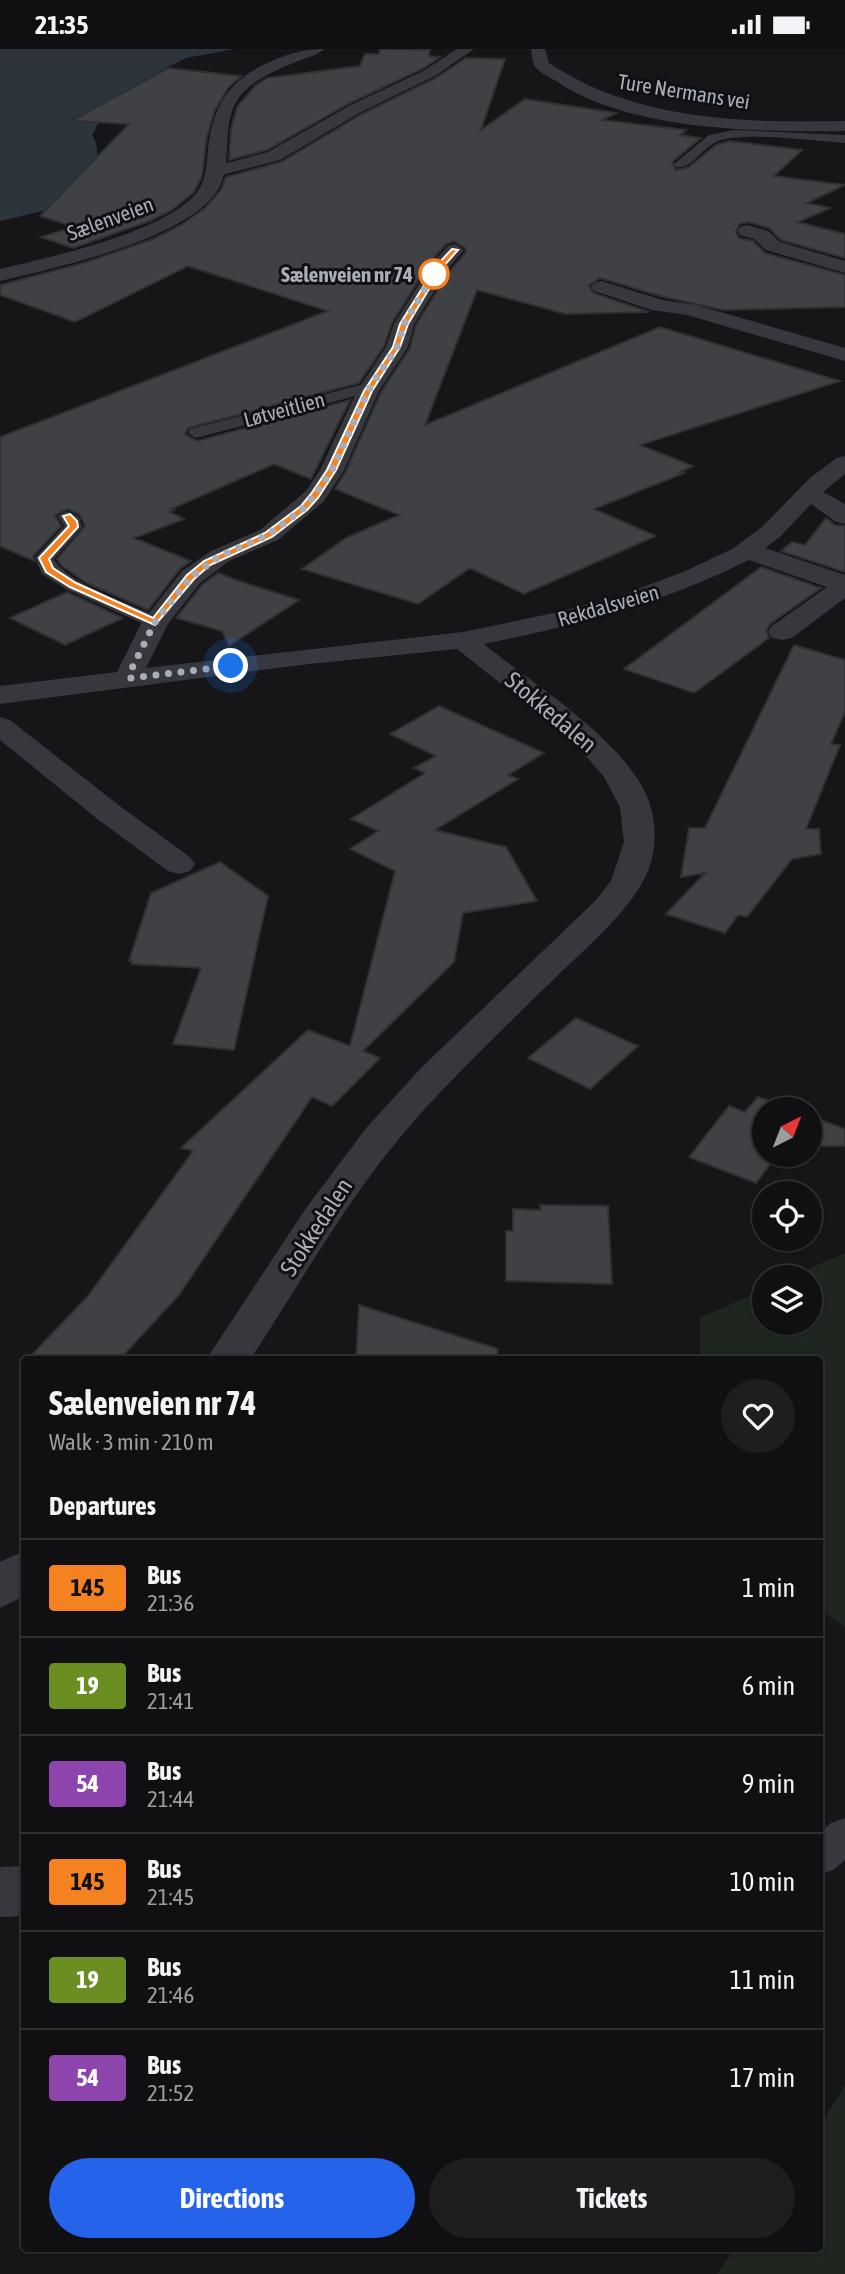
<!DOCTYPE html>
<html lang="en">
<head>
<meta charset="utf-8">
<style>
	:root { --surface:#101012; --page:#1e1e20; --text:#f1f3f6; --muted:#9c9d9f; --line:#303032; --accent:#2563eb }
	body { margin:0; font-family:"Asap Condensed",sans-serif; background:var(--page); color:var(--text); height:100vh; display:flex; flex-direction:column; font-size:26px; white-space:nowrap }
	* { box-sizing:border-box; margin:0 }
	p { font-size:23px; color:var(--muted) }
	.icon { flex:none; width:38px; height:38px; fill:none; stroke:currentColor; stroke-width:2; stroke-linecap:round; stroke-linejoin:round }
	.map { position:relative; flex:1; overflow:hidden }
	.panel { position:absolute; left:21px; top:1307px; width:802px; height:896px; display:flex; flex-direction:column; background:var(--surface); border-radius:7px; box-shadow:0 2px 5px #0004,0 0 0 2px var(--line) }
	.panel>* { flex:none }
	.badge { padding:0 14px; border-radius:5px; font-size:24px; line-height:46px }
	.needle { width:46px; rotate:42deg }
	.fabs { position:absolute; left:752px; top:1048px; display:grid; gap:14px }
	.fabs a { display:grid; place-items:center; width:70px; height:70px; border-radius:50%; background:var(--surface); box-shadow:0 2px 5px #0004,0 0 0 2px var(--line); font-size:35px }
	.you { position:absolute; width:35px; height:35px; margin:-18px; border:5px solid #fff; border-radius:50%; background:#1a73e8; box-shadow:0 0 0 10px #1a73e833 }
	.map>.badge { position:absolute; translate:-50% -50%; box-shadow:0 0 0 4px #fff }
	h2 { padding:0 28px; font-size:26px; line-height:63px }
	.round { display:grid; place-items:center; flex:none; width:74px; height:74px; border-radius:37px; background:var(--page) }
	.overview { display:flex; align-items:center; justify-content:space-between; height:119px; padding:0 28px }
	h1 { font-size:33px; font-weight:700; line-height:52px }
	.cta { display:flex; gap:14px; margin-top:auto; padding:14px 28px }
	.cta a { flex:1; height:80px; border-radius:42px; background:var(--accent); color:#fff; font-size:28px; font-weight:700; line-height:80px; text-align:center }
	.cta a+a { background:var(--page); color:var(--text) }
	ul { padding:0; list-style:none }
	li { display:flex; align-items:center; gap:21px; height:98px; padding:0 28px; border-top:2px solid var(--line) }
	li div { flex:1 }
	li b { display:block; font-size:26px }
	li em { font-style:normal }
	li .badge { min-width:77px; font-weight:700; text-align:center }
	.status { display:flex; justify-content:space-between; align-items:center; height:49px; padding:0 35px; background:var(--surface); direction:ltr }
	.status svg { height:19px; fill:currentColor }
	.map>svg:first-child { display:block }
</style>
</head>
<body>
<div class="status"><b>21:35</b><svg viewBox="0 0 49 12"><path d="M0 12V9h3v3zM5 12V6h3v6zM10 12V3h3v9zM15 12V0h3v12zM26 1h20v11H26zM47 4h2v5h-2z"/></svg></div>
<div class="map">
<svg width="845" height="2225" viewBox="0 0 845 2225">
	<rect width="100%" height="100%" fill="#161618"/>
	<g fill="#1e261f">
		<polygon points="845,1204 845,1578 819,1560 819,1311 700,1311 700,1269 765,1240 765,1274 810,1274 810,1228 790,1228"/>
		<polygon points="845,2036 845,2225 717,2225 735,2200 819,2200 819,2078"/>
	</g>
	<path fill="#2c353c" d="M0,0H234L186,9L166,19L104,64L92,86C101,98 96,122 96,137L47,161L0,172Z"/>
	<g fill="#404145" stroke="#303034" stroke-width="2">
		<polygon points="380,0 430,1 429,7 440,8 424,19 348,55 267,101 229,111 231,80 237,58 255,37 267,29 360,17 365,5 379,5"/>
		<polygon points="466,9 505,10 481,81 525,50 616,64 602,71 686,81 680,86 701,89 672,113 676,121 689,118 716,96 729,92 802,101 774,127 845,136 807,154 830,159 798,173 845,185 845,209 781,191 769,179 748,173 739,175 736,183 739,189 753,192 765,204 845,226 845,258 723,261 664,248 600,229 589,236 593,244 649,263 566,265 477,241 425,376 660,278 840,332 640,396 693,417 680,423 684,424 594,460 656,487 524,545 470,519 418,555 302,520 346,489 399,466 335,440 346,422 381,343 410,299 416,276 449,223 466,203 465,199 454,192 446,195 430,213 392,274 384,297 359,334 188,379 185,385 197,392 350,351 311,430 274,415 171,460 174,461 170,463 184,470 134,489 191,512 180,520 148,561 87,534 62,517 57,510 85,477 80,466 68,460 55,466 61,477 33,507 34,512 0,497 0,388 328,262 188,217 75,273 0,246 0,236 87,213 153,190 181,176 205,159 221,141 226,128 281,113 362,65 436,29"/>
		<polygon points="168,19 241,27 228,39 215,61 207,87 202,127 194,143 172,161 150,172 73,199 41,188 74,178 40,167 129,75 71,72"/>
		<polygon points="826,469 835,476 845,477 845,523 781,502 792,493 805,496"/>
		<polygon points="761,518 821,539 770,575 766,582 769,589 694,644 624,620"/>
		<polygon points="218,524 239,532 299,551 229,597 222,582 176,569 202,536"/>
		<polygon points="67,543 123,569 65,596 10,569"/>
		<polygon points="794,596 845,611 845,663 831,695 840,696 806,780 819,780 821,805 792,810 747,868 738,866 725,884 666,865 705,824 681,828 689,779 705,779"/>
		<polygon points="439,657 544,704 508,726 518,730 435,781 506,798 537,852 463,864 454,913 363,1002 380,1009 332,1057 312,1048 179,1246 119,1311 27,1311 88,1247 193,1102 181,1099 308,981 350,997 395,822 350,800 378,782 351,770 425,724 414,719 436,707 390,685"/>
		<polygon points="220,813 268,847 234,1001 173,995 201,919 131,915 132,912 129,912 151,844"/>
		<polygon points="576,969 638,997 590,1040 528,1009"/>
		<polygon points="758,1048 792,1060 765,1060 765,1106 777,1106 756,1134 689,1108 729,1057 745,1063"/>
		<polygon points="810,1067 845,1080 845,1097 810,1097"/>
		<polygon points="540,1156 608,1157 612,1235 506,1232 506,1182 513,1182 513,1160 541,1161"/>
		<polygon points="359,1256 498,1300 497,1311 356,1311"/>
	</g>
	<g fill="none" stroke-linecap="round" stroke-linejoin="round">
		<g fill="#37383d" fill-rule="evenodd">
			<path d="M735,81L845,86V94C811,92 752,83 721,91C704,95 693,121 676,118L674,115L709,86Z"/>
			<polygon points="372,333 380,338 378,341 196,389 188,384 190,380"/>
			<path d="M67,462L79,468L82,478L54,510C64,533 137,558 162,569L165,573L162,577H148L66,540L42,525L35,509L64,477L58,467Z"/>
			<polygon points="845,1769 845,1811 833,1821 819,1826 819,1784 831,1774"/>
		</g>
		<g fill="#37383d" fill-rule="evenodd">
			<polygon points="457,0 474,0 435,27 361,63 280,111 214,128 205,123 208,119 268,103 349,57 425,21"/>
			<path d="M531,0H545L549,14C636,72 744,74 845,72V82C759,83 628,82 556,32C549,28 538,23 534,16C532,11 532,5 531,0Z"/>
			<polygon points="747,176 768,182 780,193 845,212 845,224 766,201 754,190 740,186 738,182 740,178"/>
			<path d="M455,195L464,201L447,221L414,275L408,298L379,342L344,421L324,452L278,491L229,512L200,534L168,575L146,619L463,583L554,564L619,547L683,523L732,500L762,478L811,428L837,409L845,407V425L823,443L845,455V475L836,473L811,455L780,488L765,499L845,526V549L792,589L782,591L772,589L768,583L772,577L827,538L749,511C660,555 581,575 484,595C532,635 635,697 651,759C658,785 655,813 641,836C619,872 585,900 555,929C510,973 464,1017 421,1064C353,1139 305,1227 250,1311H206L306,1159L367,1078L421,1019L596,851L611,832L624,793L620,758L604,728L580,700L547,671L457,600L309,615L0,655V637L117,623L142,573L182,522L211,502L260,481L306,442L320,421L357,342L386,298L394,275L432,214L448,197Z"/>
			<polygon points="601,232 663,251 696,256 845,299 845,312 687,266 652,261 594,242 591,238 594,234"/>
			<polygon points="0,668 10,671 121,758 190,808 195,815 190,822 179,825 168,822 100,772 0,691"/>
			<polygon points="24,1502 24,1547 0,1559 0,1513"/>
			<polygon points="24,1817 24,1867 0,1868 0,1818"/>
		</g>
		<path fill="#37383d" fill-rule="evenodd" d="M324,0C318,6 309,8 301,11C280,19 256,29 241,46C219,73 234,111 219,139C190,190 55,219 0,232V220C54,207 149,187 191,150C206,136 206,121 208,101C212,62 226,34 263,16C284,6 302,0 324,0Z"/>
	</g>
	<polygon fill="#f58220" stroke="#fff" stroke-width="2" points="452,200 458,201 441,220 408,275 400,298 372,342 336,421 318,449 307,461 272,488 210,516 194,530 155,576 70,538 46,523 39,509 69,477 63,467 70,465 77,472 78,478 49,510 53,519 76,534 153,569 187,526 204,512 265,484 301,457 311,445 327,421 364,342 393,298 400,275 436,217"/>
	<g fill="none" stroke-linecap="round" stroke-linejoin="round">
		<polyline stroke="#a8adb8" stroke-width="7" stroke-dasharray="0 12.6" points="231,617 130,629 132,619 155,573 191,528 220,507 268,486 304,459 314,447 332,421 368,342 397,298 404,275 434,225"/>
	</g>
	<circle fill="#fff" stroke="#f58220" stroke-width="3.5" cx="434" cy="225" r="14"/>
	<g text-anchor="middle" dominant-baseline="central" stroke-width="6" stroke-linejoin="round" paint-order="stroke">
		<g font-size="21" fill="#a8adb8" stroke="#111113">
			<text transform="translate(684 42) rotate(9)">Ture Nermans vei</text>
			<text transform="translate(110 169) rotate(-20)">Sælenveien</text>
			<text transform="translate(284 360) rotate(-15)">Løtveitlien</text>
			<text transform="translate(608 556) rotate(-16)">Rekdalsveien</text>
		</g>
		<g font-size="21" font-weight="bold" fill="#a8adb8" stroke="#111113" text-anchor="end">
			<text x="413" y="225">Sælenveien nr 74</text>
		</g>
		<g font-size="24" fill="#a8adb8" stroke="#111113">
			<text transform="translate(551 663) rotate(40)">Stokkedalen</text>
			<text transform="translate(316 1178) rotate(-57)">Stokkedalen</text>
		</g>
	</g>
</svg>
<div class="fabs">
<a><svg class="needle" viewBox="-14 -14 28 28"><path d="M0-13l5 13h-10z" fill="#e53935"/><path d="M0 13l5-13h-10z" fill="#9c9d9f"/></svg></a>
<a><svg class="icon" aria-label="locate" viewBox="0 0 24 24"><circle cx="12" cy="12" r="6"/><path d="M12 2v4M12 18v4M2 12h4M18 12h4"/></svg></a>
<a><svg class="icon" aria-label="layers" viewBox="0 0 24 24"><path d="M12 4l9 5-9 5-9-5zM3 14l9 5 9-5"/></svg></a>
</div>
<div class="you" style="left:231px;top:617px"></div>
<section class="panel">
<div class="overview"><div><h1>Sælenveien nr 74</h1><p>Walk · 3 min · 210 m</p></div><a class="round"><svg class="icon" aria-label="heart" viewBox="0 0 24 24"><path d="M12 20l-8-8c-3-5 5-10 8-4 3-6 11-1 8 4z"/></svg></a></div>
<h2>Departures</h2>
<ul>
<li><span class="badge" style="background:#f58220;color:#111">145</span><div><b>Bus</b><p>21:36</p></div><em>1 min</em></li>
<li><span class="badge" style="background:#6b8e23;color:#fff">19</span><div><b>Bus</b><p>21:41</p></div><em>6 min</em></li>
<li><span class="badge" style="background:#8e44ad;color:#fff">54</span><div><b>Bus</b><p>21:44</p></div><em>9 min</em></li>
<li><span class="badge" style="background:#f58220;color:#111">145</span><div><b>Bus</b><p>21:45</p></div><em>10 min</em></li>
<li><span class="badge" style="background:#6b8e23;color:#fff">19</span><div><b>Bus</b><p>21:46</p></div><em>11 min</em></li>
<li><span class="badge" style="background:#8e44ad;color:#fff">54</span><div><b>Bus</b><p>21:52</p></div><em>17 min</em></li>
</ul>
<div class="cta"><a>Directions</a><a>Tickets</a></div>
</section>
</div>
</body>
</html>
